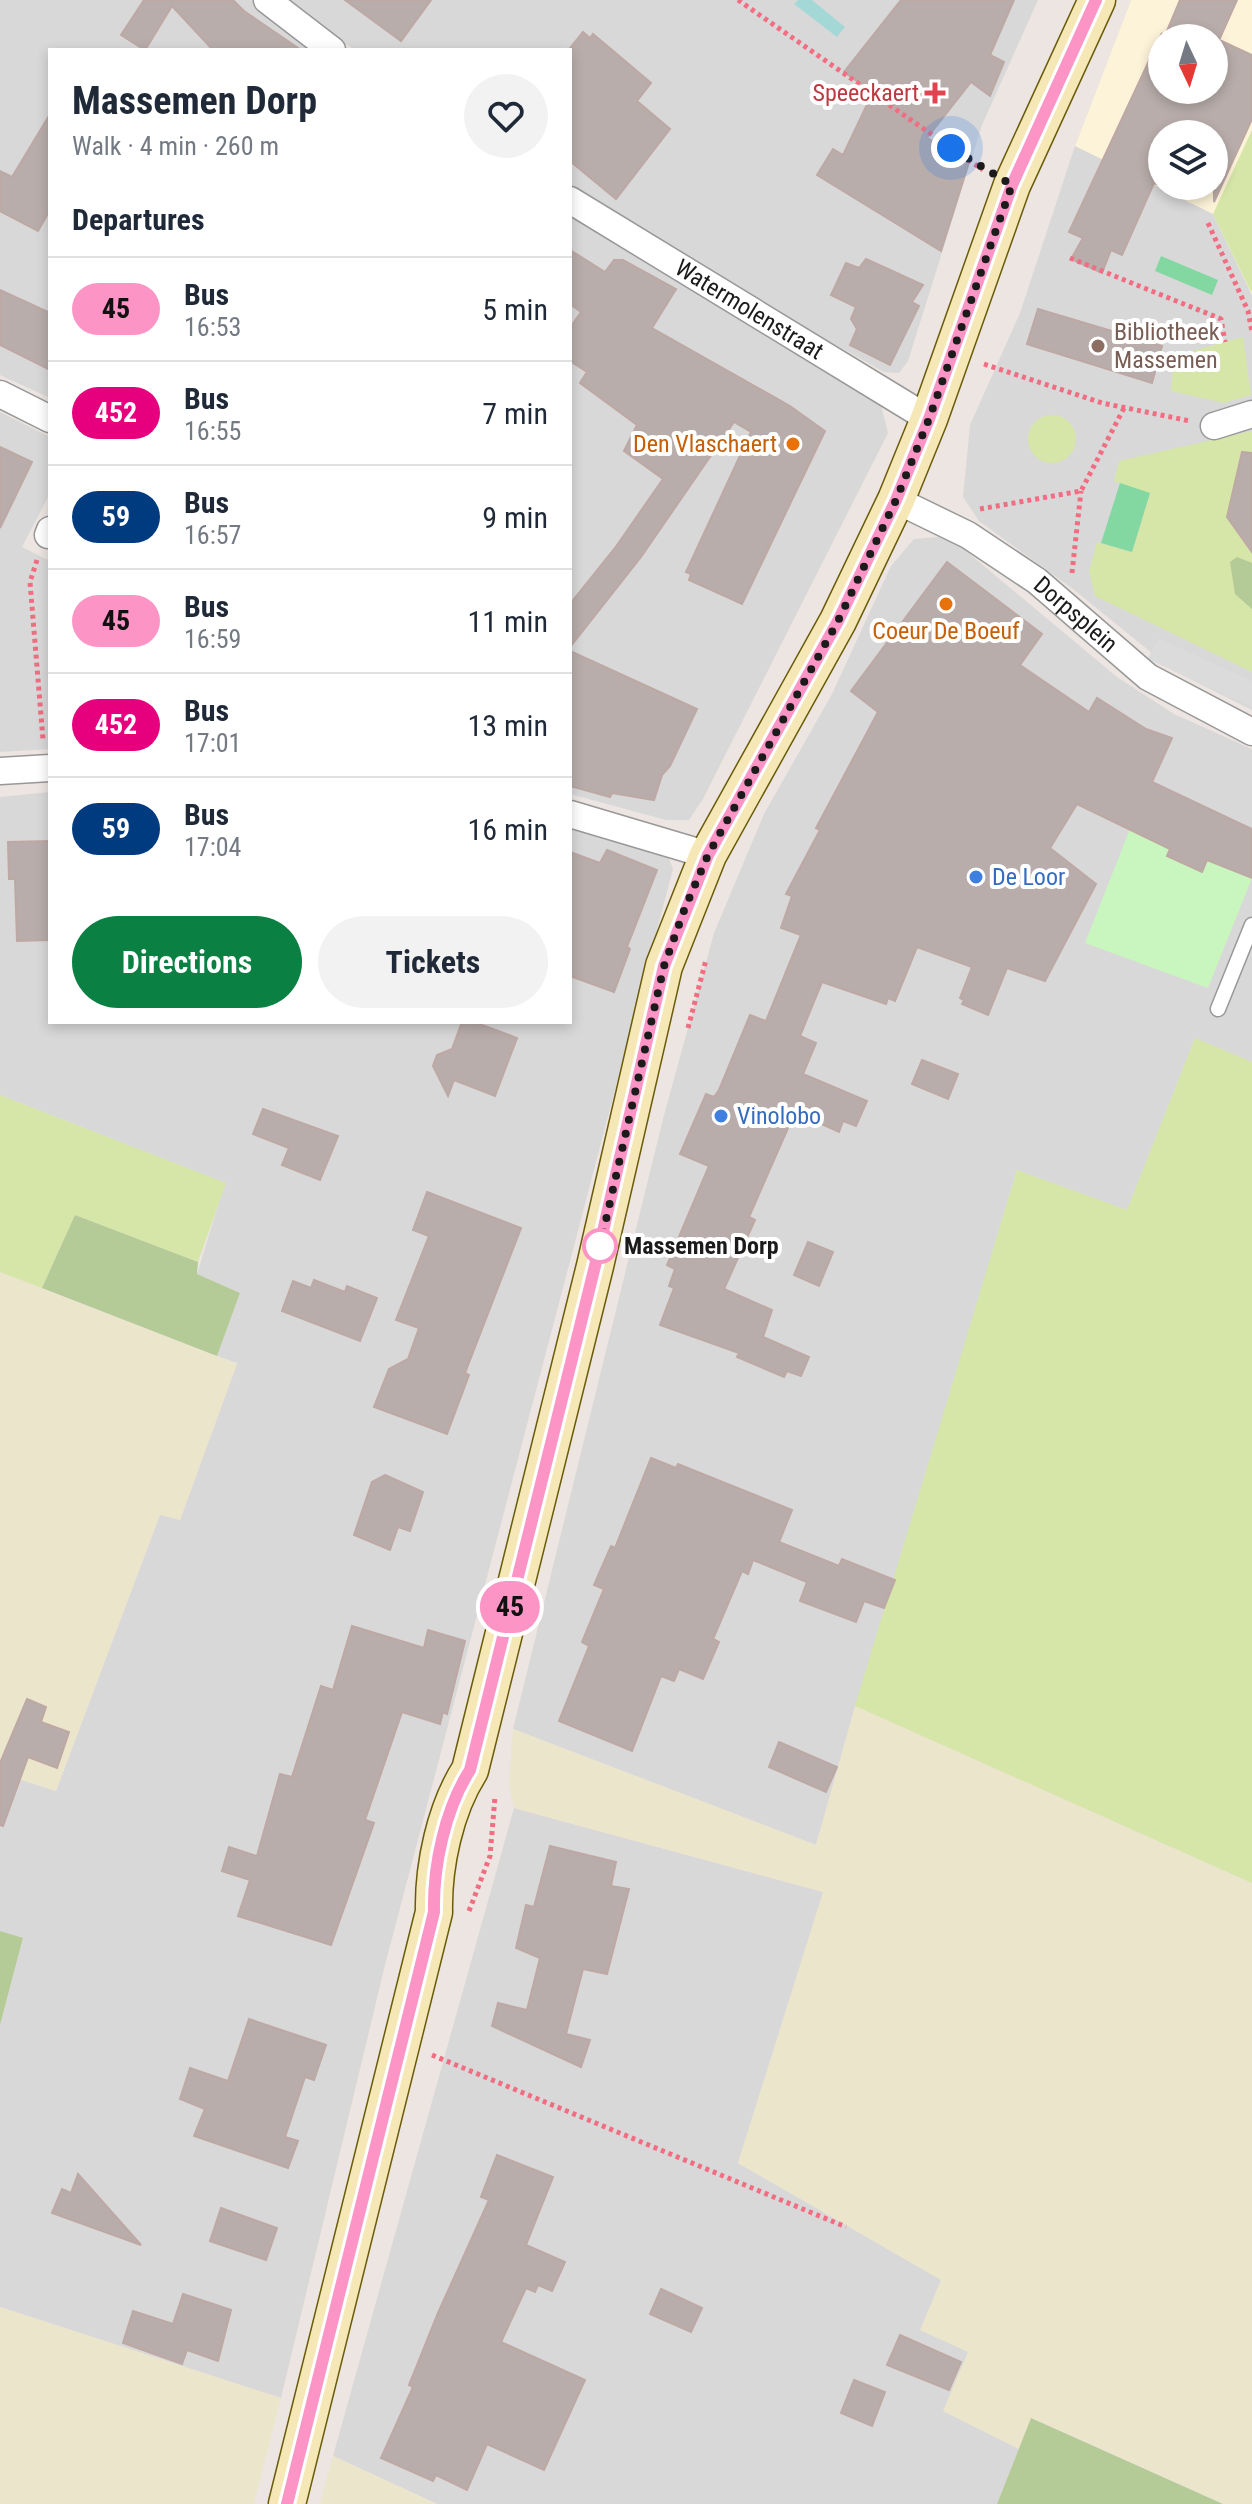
<!DOCTYPE html>
<html lang="en">
<head>
<meta charset="utf-8">
<style>
	:root { --surface:#fff; --page:#f2f2f3; --text:#1f2937; --muted:#747a83; --line:#e0e1e3; --accent:#0b8043 }
	body { margin:0; font-family:"Roboto Condensed",sans-serif; background:var(--page); color:var(--text); height:100vh; display:flex; flex-direction:column; font-size:30px; white-space:nowrap }
	* { box-sizing:border-box; margin:0 }
	p { font-size:26px; color:var(--muted) }
	.icon { flex:none; width:44px; height:44px; fill:none; stroke:currentColor; stroke-width:2; stroke-linecap:round; stroke-linejoin:round }
	.map { position:relative; flex:1; overflow:hidden }
	.side { position:absolute; left:48px; top:48px; width:524px; height:976px; display:flex; flex-direction:column; background:var(--surface); border-radius:0px; box-shadow:0 4px 12px #0003 }
	.side>* { flex:none }
	.badge { padding:0 16px; border-radius:26px; font-size:28px; line-height:52px }
	.needle { width:52px; rotate:176deg }
	.tools { position:absolute; left:1148px; top:24px; display:grid; gap:16px }
	.tools a { display:grid; place-items:center; width:80px; height:80px; border-radius:50%; background:var(--surface); box-shadow:0 4px 12px #0003; font-size:40px }
	.you { position:absolute; width:40px; height:40px; margin:-20px; border:6px solid #fff; border-radius:50%; background:#1a73e8; box-shadow:0 0 0 12px #1a73e833 }
	.map>.badge { position:absolute; translate:-50% -50%; box-shadow:0 0 0 4px #fff }
	h2 { padding:0 24px; font-size:30px; line-height:72px }
	.round { display:grid; place-items:center; flex:none; width:84px; height:84px; border-radius:42px; background:var(--page) }
	.overview { display:flex; align-items:center; justify-content:space-between; height:136px; padding:0 24px }
	h1 { font-size:38px; font-weight:700; line-height:60px }
	.button { display:flex; gap:16px; margin-top:auto; padding:16px 24px }
	.button a { flex:1; height:92px; border-radius:48px; background:var(--accent); color:#fff; font-size:32px; font-weight:700; line-height:92px; text-align:center }
	.button a+a { background:var(--page); color:var(--text) }
	ul { padding:0; list-style:none }
	li { display:flex; align-items:center; gap:24px; height:104px; padding:0 24px; border-top:2px solid var(--line) }
	li div { flex:1 }
	li b { display:block; font-size:30px }
	li em { font-style:normal }
	li .badge { min-width:88px; font-weight:700; text-align:center }
	.map>svg:first-child { display:block }
</style>
</head>
<body>
<div class="map">
<svg width="1252" height="2504" viewBox="0 0 1252 2504">
	<rect width="100%" height="100%" fill="#ece5e1"/>
	<g fill="#d9d8d8" fill-rule="evenodd">
		<polygon points="0,0 251,0 318,50 50,50 50,398 0,375"/>
		<polygon points="289,0 1038,0 982,125 908,361 899,373 884,372 751,297 570,185 570,50 355,50 313,23"/>
		<path d="M1131,0H1252V710L1174,671L1073,589L979,521L963,497L970,425L1020,313L1075,146ZM1162,38H1214V90H1162ZM1162,134H1214V186H1162Z"/>
		<polygon points="570,210 856,385 881,405 888,433 703,799 689,820 666,820 570,794"/>
		<polygon points="0,412 50,437 50,493 22,547 50,561 50,749 0,752"/>
		<polygon points="938,537 960,546 1117,677 1174,714 1252,749 1252,1062 1195,1039 1127,1211 1017,1170 816,1845 513,1729 663,1119 714,933 764,814 832,694 891,566 914,539"/>
		<polygon points="50,792 50,1022 570,1022 570,827 649,850 669,859 673,869 384,1969 281,2398 0,2307 0,2025 23,1939 0,1931 0,1773 56,1791 160,1514 180,1520 237,1363 217,1356 240,1293 197,1274 225,1183 0,1095 0,797"/>
		<polygon points="514,1808 824,1892 738,2163 942,2280 969,2352 944,2411 1019,2449 997,2504 437,2504 333,2456"/>
	</g>
	<path fill="#fdf3d9" fill-rule="evenodd" d="M1131,0H1252V295L1213,214L1075,146ZM1162,38H1214V90H1162ZM1162,134H1214V186H1162Z"/>
	<g fill="#ebe5cc">
		<polygon points="0,1272 237,1364 180,1520 160,1515 56,1791 0,1773"/>
		<polygon points="855,1706 1252,1883 1252,2504 1223,2504 1032,2418 1019,2449 943,2411 968,2352 920,2330 941,2280 738,2163 823,1892 514,1808 509,1783 513,1729 816,1845"/>
		<polygon points="0,2307 281,2398 254,2504 0,2504"/>
		<polygon points="333,2456 437,2504 320,2504"/>
	</g>
	<g fill="#d6e5a8">
		<polygon points="1252,130 1252,290 1251,292 1213,214"/>
		<polygon points="1243,337 1251,395 1224,403 1171,391 1174,356"/>
		<circle cx="1052" cy="439" r="24"/>
		<polygon points="1252,431 1252,471 1229,509 1233,526 1252,531 1252,672 1095,596 1089,571 1097,542 1132,552 1150,494 1114,481 1119,461"/>
		<polygon points="1195,1038 1252,1062 1252,1883 855,1706 1017,1170 1127,1210"/>
		<polygon points="0,1095 226,1183 198,1262 75,1215 42,1288 0,1272"/>
	</g>
	<g fill="#b4ca97">
		<polygon points="1237,557 1252,563 1252,609 1235,594 1230,562"/>
		<polygon points="75,1215 198,1262 197,1274 240,1293 217,1356 42,1288"/>
		<polygon points="0,1931 23,1938 0,2025"/>
		<polygon points="1031,2418 1223,2504 997,2504"/>
	</g>
	<polygon fill="#c9f6be" points="1132,824 1252,878 1208,988 1085,943"/>
	<g fill="#82d8a0">
		<polygon points="1161,256 1218,280 1212,295 1155,271"/>
		<polygon points="1120,483 1150,493 1132,552 1101,543"/>
	</g>
	<polygon fill="#dbdbdb" points="1158,638 1252,681 1252,707 1148,659"/>
	<polygon fill="#a3d8d6" points="798,0 812,0 845,27 837,37 794,4"/>
	<g fill="#b8adab" stroke="#bda8a4" stroke-width="2">
		<polygon points="144,0 233,0 244,11 301,50 213,50 172,6 145,50 121,35"/>
		<polygon points="345,0 431,0 401,41"/>
		<polygon points="901,0 1014,0 990,55 1004,62 990,96 971,82 927,138 969,162 941,251 817,175 833,149 843,155 873,92 844,72"/>
		<polygon points="1180,0 1237,0 1220,38 1215,38 1252,55 1252,119 1214,202 1214,134 1162,134 1162,186 1154,183 1122,255 1111,250 1102,273 1071,259 1083,238 1069,232 1162,33 1162,90 1214,90 1214,38 1164,38"/>
		<polygon points="583,32 590,38 593,34 651,83 637,101 670,129 616,199 570,161 570,48"/>
		<polygon points="50,114 50,210 38,231 0,211 0,171 12,177"/>
		<polygon points="570,250 605,272 614,260 623,260 676,289 652,328 790,406 825,431 742,604 689,580 691,574 686,572 751,432 734,422 641,557 570,647 570,604 615,548 663,479 624,451 637,425 580,383 587,372 570,361 570,328 581,312 570,304"/>
		<polygon points="866,259 923,285 912,302 919,306 890,365 850,345 857,329 851,319 856,307 831,295 846,263 859,268"/>
		<polygon points="0,290 50,313 50,370 0,345"/>
		<polygon points="1038,309 1162,346 1152,383 1027,344"/>
		<polygon points="0,447 32,462 0,528"/>
		<polygon points="1242,452 1252,453 1252,552 1227,517"/>
		<polygon points="947,562 1042,634 1020,665 1089,712 1097,698 1146,729 1172,738 1152,782 1252,829 1252,878 1207,860 1202,872 1167,856 1170,849 1077,804 1050,848 1096,884 1045,981 1007,968 988,1015 962,1004 964,1000 960,998 972,967 917,947 895,1001 888,998 886,1004 822,982 800,1036 816,1043 803,1074 867,1101 856,1126 843,1121 839,1132 795,1112 749,1217 755,1220 724,1289 772,1310 763,1337 809,1357 801,1376 787,1371 784,1377 737,1357 739,1353 660,1325 674,1288 669,1286 675,1269 667,1265 709,1166 680,1154 706,1094 714,1097 719,1090 750,1015 766,1021 801,935 781,928 792,896 786,894 820,830 816,828 878,712 851,691"/>
		<polygon points="570,651 697,709 670,766 662,775 654,800 612,793 610,797 570,786"/>
		<polygon points="50,841 50,940 17,941 15,879 9,879 8,842"/>
		<polygon points="607,850 657,870 627,947 630,949 614,992 570,976 570,852 600,863"/>
		<polygon points="462,1022 474,1022 517,1038 495,1096 454,1080 448,1096 433,1066 437,1055 452,1049"/>
		<polygon points="922,1060 958,1074 948,1099 912,1084"/>
		<polygon points="263,1109 338,1136 320,1180 282,1165 289,1148 253,1134"/>
		<polygon points="427,1192 521,1228 465,1373 469,1375 447,1434 374,1407 389,1369 408,1359 419,1328 396,1320 429,1236 413,1230"/>
		<polygon points="808,1242 833,1252 819,1286 794,1275"/>
		<polygon points="314,1280 345,1292 347,1286 377,1298 360,1341 282,1311 293,1281 311,1288"/>
		<polygon points="651,1458 676,1468 678,1464 792,1510 779,1542 839,1566 842,1559 895,1580 884,1608 864,1601 856,1622 800,1601 807,1582 753,1560 748,1574 742,1571 713,1639 719,1642 703,1679 679,1669 674,1681 661,1676 632,1751 559,1721 589,1646 582,1642 604,1589 594,1585 611,1546 615,1548"/>
		<polygon points="385,1475 423,1492 410,1531 398,1527 390,1550 354,1535 372,1482"/>
		<polygon points="352,1626 424,1648 428,1630 465,1641 447,1714 443,1712 440,1724 402,1712 365,1820 374,1823 331,1945 238,1916 250,1880 222,1871 229,1847 257,1856 280,1774 292,1777 321,1686 333,1690"/>
		<polygon points="27,1699 46,1707 41,1722 69,1732 57,1768 28,1757 3,1826 0,1825 0,1763"/>
		<polygon points="779,1742 837,1767 826,1792 769,1767"/>
		<polygon points="550,1846 616,1862 611,1886 629,1889 607,1974 583,1969 566,2034 590,2040 581,2067 492,2026 498,2003 527,2010 540,1958 516,1948 526,1905 534,1907"/>
		<polygon points="249,2019 326,2045 314,2080 305,2077 285,2137 298,2141 288,2168 194,2136 205,2109 180,2099 190,2068 228,2081"/>
		<polygon points="497,2155 553,2177 526,2245 565,2262 552,2291 538,2285 535,2292 526,2288 501,2342 585,2380 544,2470 487,2444 467,2490 436,2475 433,2481 381,2458 413,2387 409,2385 438,2313 489,2200 481,2197"/>
		<polygon points="78,2174 141,2245 52,2213 62,2189 71,2193"/>
		<polygon points="221,2208 277,2228 266,2260 210,2241"/>
		<polygon points="661,2289 702,2308 691,2332 650,2314"/>
		<polygon points="183,2294 231,2310 218,2361 187,2350 182,2364 123,2343 133,2311 173,2324"/>
		<polygon points="900,2335 961,2362 949,2390 887,2365"/>
		<polygon points="854,2380 885,2392 872,2426 841,2413"/>
	</g>
	<g fill="none" stroke-linecap="round" stroke-linejoin="round">
		<g stroke="#989898" stroke-width="17">
			<polyline id="lane" points="1218,1009 1252,925"/>
		</g>
		<g stroke="#989898" stroke-width="29">
			<g id="street">
				<polyline points="267,0 332,50"/>
				<path id="s1" d="M570,200L929,419"/>
				<polyline points="0,394 50,419"/>
				<polyline points="1214,426 1252,414"/>
				<path id="s2" d="M896,500L968,535L1037,581L1148,677L1252,732"/>
				<polyline points="48,535 50,530"/>
				<polyline points="0,771 50,768"/>
				<polyline points="570,814 708,855"/>
			</g>
		</g>
		<g stroke="#6a5b0a" stroke-width="39">
			<path id="secondary" d="M287,2504L434,1912C433,1866 445,1809 470,1770L595,1266L664,966L708,855L838,621L896,500L929,419L1012,185L1097,0"/>
		</g>
		<g stroke="#f26c82" stroke-width="5" stroke-dasharray="4 4" stroke-linecap="butt">
			<polyline points="738,0 983,170"/>
			<polyline points="1208,223 1248,311 1252,332"/>
			<polyline points="1070,258 1221,319 1225,342"/>
			<polyline points="984,364 1102,403 1190,421"/>
			<polyline points="980,509 1081,491 1124,408"/>
			<polyline points="37,560 30,582 43,740"/>
			<polyline points="1072,573 1081,491"/>
			<polyline points="688,1028 706,960"/>
			<polyline points="469,1911 490,1856 495,1797"/>
			<polyline points="432,2055 846,2227"/>
		</g>
		<use href="#lane" stroke="#fff" stroke-width="14"/>
		<use href="#street" stroke="#fff" stroke-width="26"/>
		<use href="#secondary" stroke="#f5e8b6" stroke-width="36"/>
	</g>
	<g fill="none" stroke-linecap="round" stroke-linejoin="round">
		<g stroke="#fff" stroke-width="18">
			<path id="line" d="M287,2504L434,1912C433,1866 445,1809 470,1770L595,1266L664,966L708,855L838,621L896,500L929,419L1012,185L1096,0"/>
		</g>
		<use href="#line" stroke="#fc95c5" stroke-width="12"/>
		<polyline stroke="#1b1b1b" stroke-width="8" stroke-dasharray="0 14.4" points="600,1246 664,966 685,908 708,855 838,621 896,500 929,419 1012,185 951,148"/>
	</g>
	<path fill="#e0444e" stroke="#fff" stroke-width="3" d="M931 81h8v8h8v8h-8v8h-8v-8h-8v-8h8z"/>
	<circle fill="#8d6e63" stroke="#fff" stroke-width="3" cx="1098" cy="346" r="8"/>
	<g fill="#e8710a" stroke="#fff" stroke-width="3">
		<circle cx="793" cy="444" r="8"/>
		<circle cx="946" cy="604" r="8"/>
	</g>
	<g fill="#3f7fe0" stroke="#fff" stroke-width="3">
		<circle cx="976" cy="877" r="8"/>
		<circle cx="721" cy="1116" r="8"/>
	</g>
	<circle fill="#fff" stroke="#fc95c5" stroke-width="4" cx="600" cy="1246" r="16"/>
	<g text-anchor="middle" dominant-baseline="central" stroke-width="8" stroke-linejoin="round" paint-order="stroke">
		<g font-size="24" fill="#be3a42" stroke="#fff" text-anchor="end">
			<text x="919" y="93">Speeckaert</text>
		</g>
		<g font-size="24" fill="#1b1b1b" stroke="#fff">
			<text stroke="none"><textPath href="#s1" startOffset="210">Watermolenstraat</textPath></text>
			<text stroke="none"><textPath href="#s2" startOffset="214">Dorpsplein</textPath></text>
		</g>
		<g font-size="24" fill="#785e54" stroke="#fff" text-anchor="start">
			<text x="1114" y="332">Bibliotheek<tspan x="1114" dy="28">Massemen</tspan></text>
		</g>
		<g font-size="24" fill="#c56008" stroke="#fff" text-anchor="end">
			<text x="777" y="444">Den Vlaschaert</text>
			<text x="946" y="631" text-anchor="middle">Coeur De Boeuf</text>
		</g>
		<g font-size="24" fill="#366cbe" stroke="#fff" text-anchor="start">
			<text x="992" y="877">De Loor</text>
			<text x="737" y="1116">Vinolobo</text>
		</g>
		<g font-size="24" font-weight="bold" fill="#1b1b1b" stroke="#fff" text-anchor="start">
			<text x="624" y="1246">Massemen Dorp</text>
		</g>
	</g>
</svg>
<div class="tools">
<a><svg class="needle" viewBox="-14 -14 28 28"><path d="M0-13l5 13h-10z" fill="#e53935"/><path d="M0 13l5-13h-10z" fill="#747a83"/></svg></a>
<a><svg class="icon" aria-label="layers" viewBox="0 0 24 24"><path d="M12 4l9 5-9 5-9-5zM3 14l9 5 9-5"/></svg></a>
</div>
<div class="you" style="left:951px;top:148px"></div>
<b class="badge" style="left:510px;top:1607px;background:#fc95c5;color:#111">45</b>
<section class="side">
<div class="overview"><div><h1>Massemen Dorp</h1><p>Walk · 4 min · 260 m</p></div><a class="round"><svg class="icon" aria-label="heart" viewBox="0 0 24 24"><path d="M12 20l-8-8c-3-5 5-10 8-4 3-6 11-1 8 4z"/></svg></a></div>
<h2>Departures</h2>
<ul>
<li><span class="badge" style="background:#fc95c5;color:#111">45</span><div><b>Bus</b><p>16:53</p></div><em>5 min</em></li>
<li><span class="badge" style="background:#e6007e;color:#fff">452</span><div><b>Bus</b><p>16:55</p></div><em>7 min</em></li>
<li><span class="badge" style="background:#003b80;color:#fff">59</span><div><b>Bus</b><p>16:57</p></div><em>9 min</em></li>
<li><span class="badge" style="background:#fc95c5;color:#111">45</span><div><b>Bus</b><p>16:59</p></div><em>11 min</em></li>
<li><span class="badge" style="background:#e6007e;color:#fff">452</span><div><b>Bus</b><p>17:01</p></div><em>13 min</em></li>
<li><span class="badge" style="background:#003b80;color:#fff">59</span><div><b>Bus</b><p>17:04</p></div><em>16 min</em></li>
</ul>
<div class="button"><a>Directions</a><a>Tickets</a></div>
</section>
</div>
</body>
</html>
